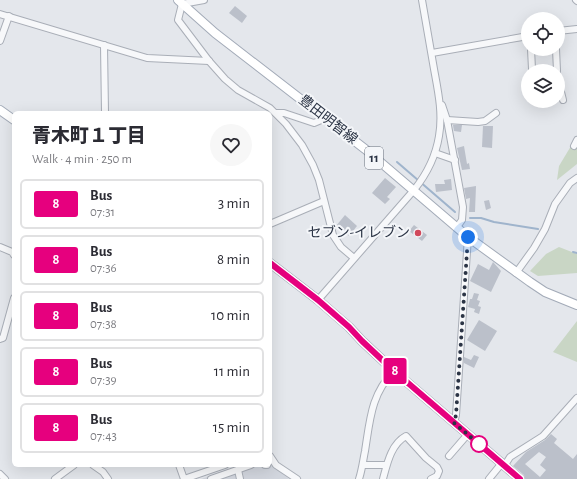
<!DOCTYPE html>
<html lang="en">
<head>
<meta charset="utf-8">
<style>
	:root { --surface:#fff; --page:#f7f7f7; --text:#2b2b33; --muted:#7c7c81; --line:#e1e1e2 }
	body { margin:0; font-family:"Alegreya Sans","Noto Sans JP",sans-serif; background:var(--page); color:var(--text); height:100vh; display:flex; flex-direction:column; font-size:15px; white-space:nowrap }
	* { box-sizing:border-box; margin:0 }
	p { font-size:13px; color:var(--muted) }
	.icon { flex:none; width:22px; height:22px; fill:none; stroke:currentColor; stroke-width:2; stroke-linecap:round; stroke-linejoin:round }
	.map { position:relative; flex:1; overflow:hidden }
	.side { position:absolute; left:12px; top:111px; width:260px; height:356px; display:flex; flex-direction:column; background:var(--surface); border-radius:6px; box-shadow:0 4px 16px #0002 }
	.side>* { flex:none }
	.badge { padding:0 8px; border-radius:3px; font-size:14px; line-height:26px }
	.controls { position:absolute; left:521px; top:12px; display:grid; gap:8px }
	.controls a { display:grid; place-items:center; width:44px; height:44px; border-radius:50%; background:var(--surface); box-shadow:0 4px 16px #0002; font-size:20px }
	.you { position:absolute; width:20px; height:20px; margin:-10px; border:3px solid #fff; border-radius:50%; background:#1a73e8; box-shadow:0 0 0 6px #1a73e833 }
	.map>.badge { position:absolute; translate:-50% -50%; box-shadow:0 0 0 2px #fff }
	.round { display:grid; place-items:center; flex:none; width:42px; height:42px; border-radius:21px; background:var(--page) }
	.headline { display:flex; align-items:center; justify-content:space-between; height:68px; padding:0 20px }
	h1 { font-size:19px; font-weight:800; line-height:30px }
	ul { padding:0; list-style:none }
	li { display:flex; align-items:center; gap:12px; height:50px; margin:0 8px 6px; padding:0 12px; border:2px solid var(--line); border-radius:6px }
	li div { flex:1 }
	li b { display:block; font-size:15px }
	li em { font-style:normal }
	li .badge { min-width:44px; font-weight:700; text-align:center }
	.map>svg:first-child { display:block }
</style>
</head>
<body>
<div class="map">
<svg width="577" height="479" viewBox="0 0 577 479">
	<rect width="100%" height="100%" fill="#e4e7ec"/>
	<polygon fill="#d2d6de" points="270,464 289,479 201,479 243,465 270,465"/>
	<g fill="#c9d6c5">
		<polygon points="577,136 577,164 557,180 559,166"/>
		<polygon points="559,247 577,254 577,273 538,276 530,271 546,254"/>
		<polygon points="577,321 577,362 553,352"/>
	</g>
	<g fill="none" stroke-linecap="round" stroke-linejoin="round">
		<g stroke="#9fb4cc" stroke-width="2">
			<polyline points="397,162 455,212"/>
			<polyline points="470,218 481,218 494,222 538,229"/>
			<polyline points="573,252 577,253"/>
		</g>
	</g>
	<g fill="#bbc0ca" fill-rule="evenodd">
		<polygon points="235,6 247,16 242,23 229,13"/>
		<polygon points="453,125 462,125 461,132 454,131"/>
		<polygon points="483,126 493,126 492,148 482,147"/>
		<polygon points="464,146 467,164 469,163 470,169 462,170 457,148"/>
		<polygon points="385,178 396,187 387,197 390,199 385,204 372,193"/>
		<polygon points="451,179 452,190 436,192 435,184 445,184 444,180"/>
		<polygon points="476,186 475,212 469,212 470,198 466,199 464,188"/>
		<polygon points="489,200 491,208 486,210 484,201"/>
		<polygon points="345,215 357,226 349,236 336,226"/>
		<polygon points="414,225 427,235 422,241 409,231"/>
		<polygon points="493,262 501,271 491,292 470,281 478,264 489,270"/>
		<polygon points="474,293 479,294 477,300 480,301 478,306 481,307 479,314 474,312 475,309 468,307 470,299 472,299"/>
		<polygon points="479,320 497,331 485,351 467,340"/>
		<polygon points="474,355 479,357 474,368 464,363 464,357 471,360"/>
		<path d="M551,434L557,439L554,443L573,459L577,454V479H525L524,475L513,466L526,452L545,440ZM539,452L546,457L540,465L546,470L540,477L525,464Z"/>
	</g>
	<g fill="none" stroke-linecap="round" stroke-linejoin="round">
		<g stroke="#a9aeb7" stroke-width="8">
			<g id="minor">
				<polyline points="204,0 182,4 178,20 209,61 225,79 238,90 270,108 286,124 302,145 313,165 319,180 333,235 341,247 354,258"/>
				<polyline points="576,0 577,1"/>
				<polyline points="0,14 147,58 209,61"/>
				<polyline points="558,31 577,29"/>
				<polyline points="0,41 9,16"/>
				<polyline points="104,45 105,113"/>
				<polyline points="531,49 532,69"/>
				<polyline points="556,49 557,71"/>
				<polyline points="432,53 528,36"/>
				<polyline points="558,80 563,100"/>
				<polyline points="442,105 447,120 463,207 462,220 457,227"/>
				<polyline points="276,113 284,113 314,123 326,118"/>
				<polyline points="447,120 478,122 485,121 496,113"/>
				<polyline points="574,146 577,140"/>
				<polyline points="435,153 455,160"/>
				<polyline points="270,224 324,201"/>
				<polyline points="0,247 12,252 14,255"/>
				<polyline points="516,273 534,248 545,229 555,204 570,183 577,178"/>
				<path d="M318,300L414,190C426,175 436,155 439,136C443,113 438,91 434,69C430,46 426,23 422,0"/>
				<polyline points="0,339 3,338 14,298"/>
				<polyline points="454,423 456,415 468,237"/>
				<polyline points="270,456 276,465 297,479"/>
				<polyline points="449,456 468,434"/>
				<polyline points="93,465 103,472 108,479"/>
				<polyline points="179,465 184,479"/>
				<polyline points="265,465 267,465"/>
				<polyline points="363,465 385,465"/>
				<polyline points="505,465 510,457 543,436 577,398"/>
				<polyline points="238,470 240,479"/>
				<polyline points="0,474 5,479"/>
				<polyline points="55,479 74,465"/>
				<polyline points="184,479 225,465"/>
				<polyline points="211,479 251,465"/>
				<path d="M359,479C362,470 363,461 365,451C370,420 371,394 394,371"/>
				<path d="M383,479C387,464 391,444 406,436L426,458L437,467L439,471L437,476L431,479"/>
				<polyline points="489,479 502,463"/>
			</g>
		</g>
		<g stroke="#a3abb8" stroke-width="10">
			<g id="major">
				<polyline points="178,0 215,33 365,149 468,237 530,282 545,292 577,305"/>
				<polyline points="0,110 14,120"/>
				<polyline points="270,263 318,300 349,327 362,341 394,371 520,479"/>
			</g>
		</g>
		<use href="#minor" stroke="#f7f8fa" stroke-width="6"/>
		<use href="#major" stroke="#fff" stroke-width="8"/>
	</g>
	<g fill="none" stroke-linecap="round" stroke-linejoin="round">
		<g stroke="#fff" stroke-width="9">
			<polyline id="line" points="270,263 318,300 349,327 362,341 394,371 520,479"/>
		</g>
		<use href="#line" stroke="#e6007e" stroke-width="6"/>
		<polyline stroke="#2b3445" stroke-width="4" stroke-dasharray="0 7.2" points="468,237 456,415 454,423 479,444"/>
	</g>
	<circle fill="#d1495b" stroke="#f4f6f9" stroke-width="1.5" cx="418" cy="233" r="4"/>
	<circle fill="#fff" stroke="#e6007e" stroke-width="2" cx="479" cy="444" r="8"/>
	<g text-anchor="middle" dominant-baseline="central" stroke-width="4" stroke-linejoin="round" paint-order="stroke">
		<rect fill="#f4f6f9" stroke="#676e7b" stroke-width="1" x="365" y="147" width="18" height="22" rx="3"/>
		<g font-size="13" font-weight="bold" fill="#2b3445">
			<text x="374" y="158">11</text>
		</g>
		<g font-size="14" fill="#2b3445" stroke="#f4f6f9">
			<text transform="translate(328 120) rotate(38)">豊田明智線</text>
		</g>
		<g font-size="14" fill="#2b3445" stroke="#f4f6f9" text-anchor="end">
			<text x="410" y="233">セブン-イレブン</text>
		</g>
	</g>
</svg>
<div class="controls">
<a><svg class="icon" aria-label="locate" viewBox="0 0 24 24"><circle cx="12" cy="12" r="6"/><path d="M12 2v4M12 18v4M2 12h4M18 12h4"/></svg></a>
<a><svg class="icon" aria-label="layers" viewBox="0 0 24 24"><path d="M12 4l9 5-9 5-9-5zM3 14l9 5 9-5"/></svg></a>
</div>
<div class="you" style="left:468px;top:237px"></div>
<b class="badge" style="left:395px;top:371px;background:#e6007e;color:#fff">8</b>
<section class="side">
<div class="headline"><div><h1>青木町１丁目</h1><p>Walk · 4 min · 250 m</p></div><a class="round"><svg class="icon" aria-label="heart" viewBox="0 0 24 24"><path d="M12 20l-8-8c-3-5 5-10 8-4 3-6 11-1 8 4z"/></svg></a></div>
<ul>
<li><span class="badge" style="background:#e6007e;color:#fff">8</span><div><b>Bus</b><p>07:31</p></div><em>3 min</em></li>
<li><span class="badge" style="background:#e6007e;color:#fff">8</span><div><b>Bus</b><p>07:36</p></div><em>8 min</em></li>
<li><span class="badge" style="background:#e6007e;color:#fff">8</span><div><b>Bus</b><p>07:38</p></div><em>10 min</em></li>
<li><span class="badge" style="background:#e6007e;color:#fff">8</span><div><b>Bus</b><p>07:39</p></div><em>11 min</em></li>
<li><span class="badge" style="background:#e6007e;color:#fff">8</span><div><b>Bus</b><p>07:43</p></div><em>15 min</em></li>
</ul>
</section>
</div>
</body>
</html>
